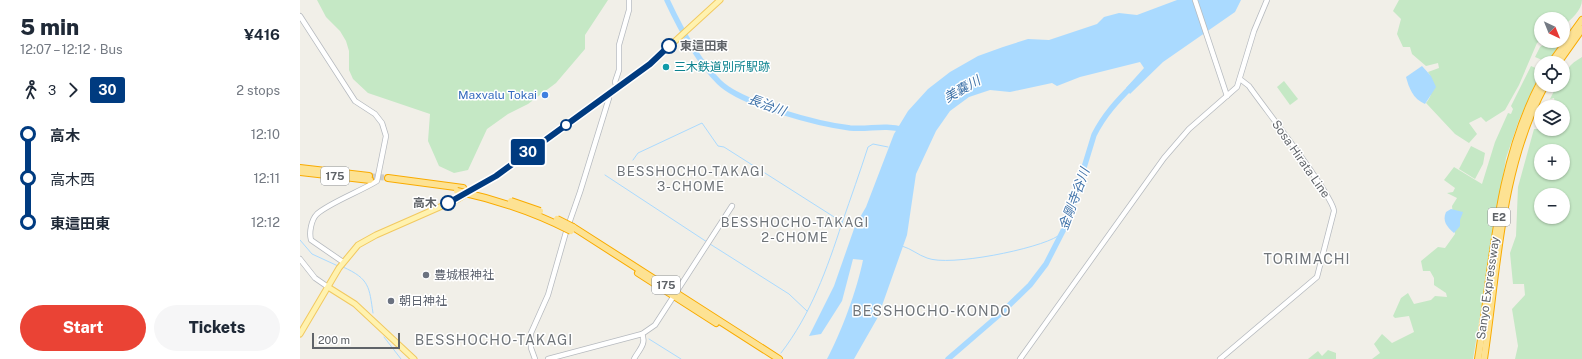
<!DOCTYPE html>
<html lang="en">
<head>
<meta charset="utf-8">
<style>
	:root { --surface:#fff; --page:#f6f6f7; --text:#1f2937; --muted:#747a83; --accent:#ea4335 }
	body { margin:0; font-family:"Public Sans","Noto Sans JP",sans-serif; background:var(--page); color:var(--text); height:100vh; display:flex; flex-direction:column; font-size:15px; white-space:nowrap }
	* { box-sizing:border-box; margin:0 }
	p { font-size:13px; color:var(--muted) }
	.icon { flex:none; width:22px; height:22px; fill:none; stroke:currentColor; stroke-width:2; stroke-linecap:round; stroke-linejoin:round }
	.map { position:relative; flex:1; overflow:hidden }
	.details { display:flex; flex-direction:column; background:var(--surface); width:300px }
	.details>* { flex:none }
	.badge { padding:0 8px; border-radius:3px; font-size:14px; line-height:26px }
	.needle { width:26px; rotate:137deg }
	.tools { position:absolute; left:1234px; top:12px; display:grid; gap:8px }
	.tools a { display:grid; place-items:center; width:36px; height:36px; border-radius:50%; background:var(--surface); box-shadow:0 1px 3px #0004; font-size:20px }
	.scale { position:absolute; left:12px; bottom:10px; width:88px; box-sizing:border-box; padding-left:4px; border:2px solid #5f6368; border-top:0; font-size:11px; line-height:14px; white-space:nowrap; color:#5f6368; -webkit-text-stroke:3px #fff; paint-order:stroke }
	.map>.badge { position:absolute; translate:-50% -50%; box-shadow:0 0 0 2px #fff }
	.legs { display:flex; align-items:center; gap:6px; height:44px; padding:0 20px; font-size:13px }
	.legs p { margin-inline-start:auto }
	.overview { display:flex; align-items:center; justify-content:space-between; height:68px; padding:0 20px }
	h1 { font-size:22px; font-weight:800; line-height:30px }
	.cta { display:flex; gap:8px; margin-top:auto; padding:8px 20px }
	.cta a { flex:1; height:46px; border-radius:24px; background:var(--accent); color:#fff; font-size:16px; font-weight:800; line-height:46px; text-align:center }
	.cta a+a { background:var(--page); color:var(--text) }
	ul { padding:0 20px; list-style:none }
	li { display:flex; align-items:center; gap:14px; height:44px; font-size:15px }
	li i { display:grid; place-items:center; width:6px; height:100%; margin:0 5px; background:currentColor }
	li i::after { content:''; width:10px; height:10px; margin:-5px; border:3px solid; border-radius:50%; background:var(--surface) }
	li p { margin-inline-start:auto }
	li:first-child i { background:linear-gradient(#0000 50%,currentColor 0) }
	li:last-child i { background:linear-gradient(currentColor 50%,#0000 0) }
	main { display:flex; flex:1; min-height:0 }
	.map>svg:first-child { display:block }
</style>
</head>
<body>
<main>
<section class="details">
<div class="overview"><div><h1>5 min</h1><p>12:07 – 12:12 · Bus</p></div><b>¥416</b></div>
<div class="legs"><svg class="icon" aria-label="walk" viewBox="0 0 24 24"><circle cx="13" cy="4" r="2"/><path d="M13 8l-2 6 4 7M11 14l-3 7M7 12l3-4h3l4 4"/></svg>3<svg class="icon" aria-label="forward" viewBox="0 0 24 24"><path d="M9 5l7 7-7 7"/></svg><b class="badge" style="background:#003b80;color:#fff">30</b><p>2 stops</p></div>
<ul>
<li><i style="color:#003b80"></i><b>高木</b><p>12:10</p></li>
<li><i style="color:#003b80"></i><span>高木西</span><p>12:11</p></li>
<li><i style="color:#003b80"></i><b>東這田東</b><p>12:12</p></li>
</ul>
<div class="cta"><a>Start</a><a>Tickets</a></div>
</section>
<div class="map">
<svg width="1282" height="359" viewBox="0 0 1282 359">
	<rect width="100%" height="100%" fill="#f1efe8"/>
	<g fill="#c5e8c5" fill-rule="evenodd">
		<polygon points="17,0 308,0 285,35 285,49 256,83 228,104 208,114 187,129 168,170 154,173 139,166 128,141 130,114 68,93 53,79 49,70 49,51 46,41 40,31 26,17"/>
		<path d="M1099,0H1282C1282,10 1271,20 1263,26V19H1241V40L1237,43L1219,85L1205,110L1186,122L1181,117L1169,123L1177,134L1169,143L1155,134L1126,103C1133,95 1135,81 1128,72L1139,68L1138,63L1126,66L1112,54L1110,47H1103L1097,34L1101,19L1093,11Z"/>
		<polygon points="1248,41 1262,41 1247,63 1241,63 1242,60 1235,57 1240,47"/>
		<path d="M1282,57V359H1215L1218,346L1212,309L1225,295L1224,284H1213L1210,253L1216,236L1218,187L1234,129H1263V107H1249H1256L1254,98L1250,99L1257,85H1263C1263,71 1270,64 1282,57ZM1241,151H1263V173H1241ZM1241,195H1263V217H1241Z"/>
		<polygon points="1241,63 1241,72 1219,120 1206,158 1173,359 1072,359 1080,353 1074,344 1082,334 1092,343 1114,332 1109,316 1095,318 1093,316 1101,298 1108,293 1114,304 1131,300 1135,296 1147,297 1146,293 1134,285 1134,278 1130,271 1123,271 1121,261 1138,247 1145,248 1155,234 1152,206 1157,198 1147,193 1153,192 1155,188 1144,180 1154,167 1182,184 1195,142 1208,113 1211,114 1213,109 1211,106 1231,66 1238,69"/>
		<polygon points="984,81 998,99 990,105 977,87"/>
		<polygon points="1171,146 1185,153 1183,164 1175,179 1159,169"/>
		<polygon points="1028,350 1036,353 1036,359 1008,359 1018,351 1022,356"/>
	</g>
	<g fill="#aadaff">
		<path d="M877,0H941L935,12L863,62L830,94L826,88L844,68L840,62L780,77L757,86L752,83L710,92L690,90L669,97L650,111L636,131L616,174L607,235L578,317L554,359H527C541,333 557,290 563,260L553,259L542,301L521,334L509,336L534,286L555,226L566,207L594,134L608,111L628,89L650,72L678,56L703,47L728,39L749,40L797,24L804,17L819,13L837,15Z"/>
		<path d="M1122,66L1131,76L1136,87L1125,104C1113,99 1109,88 1106,77Z"/>
		<path d="M1151,209L1163,212L1160,220V226L1154,233C1147,227 1142,221 1146,212Z"/>
	</g>
	<g fill="none" stroke-linecap="round" stroke-linejoin="round">
		<g stroke="#aadaff" stroke-width="1">
			<polyline points="333,160 338,153 402,123 418,146 424,147 542,222"/>
			<polyline points="305,175 407,242"/>
			<polyline points="0,240 12,254 38,266"/>
			<polyline points="410,244 489,294 507,311"/>
			<path d="M602,246C612,249 618,255 627,258C649,267 738,249 758,236L760,238"/>
			<path d="M43,267C70,279 69,287 73,313"/>
			<polyline points="84,337 101,359"/>
			<polyline points="349,339 381,359"/>
			<path d="M481,353C511,314 527,269 542,223C551,197 560,172 568,147L573,144L588,147"/>
		</g>
		<g stroke="#aadaff" stroke-width="5.5">
			<path d="M367,0C380,28 397,60 419,82C441,104 518,124 550,128C570,130 583,124 604,130"/>
			<path d="M648,359L699,315L730,285L746,264L767,223L794,135C804,115 817,101 833,85"/>
		</g>
		<polyline stroke="#ccccc8" stroke-width="6" stroke-dasharray="6 3" stroke-linecap="butt" points="69,176 88,178"/>
		<g stroke="#b6babf" stroke-width="6">
			<g id="secondary">
				<polyline points="895,0 927,96"/>
				<path d="M0,16L55,101L75,114L82,123L86,136L77,181C61,191 29,203 17,214C11,220 9,233 11,240L43,262"/>
				<polyline points="317,88 315,82 319,70 319,45 329,10 329,0"/>
				<polyline points="0,259 15,278 28,287"/>
				<polyline points="235,359 231,348 231,333 248,295 266,232 280,192 309,98 308,94"/>
				<polyline points="248,359 342,334 355,325 432,206"/>
				<path d="M334,359C338,351 347,344 342,334"/>
				<polyline points="720,359 864,158 889,129 937,87 954,31 967,0"/>
				<path d="M920,359L1017,277L1034,211C1033,195 962,105 949,86L940,79"/>
			</g>
		</g>
		<g stroke="#f2c960" stroke-width="7">
			<g id="primary">
				<polyline points="28,287 55,304 114,359"/>
				<polyline points="0,334 39,268 58,245 76,235 158,199 196,176 350,64 420,0"/>
			</g>
		</g>
		<g stroke="#f9ab00" stroke-width="8">
			<g id="highway">
				<polyline points="1251,63 1282,20"/>
				<polyline points="1258,63 1282,29"/>
				<polyline points="0,168 69,176"/>
				<polyline points="0,172 70,180"/>
				<polyline points="88,178 163,188"/>
				<polyline points="273,227 479,359"/>
				<polyline points="338,273 416,323"/>
				<path d="M1178,359C1193,266 1196,166 1241,81"/>
				<path d="M1184,359C1198,267 1200,168 1245,85"/>
			</g>
		</g>
		<use href="#secondary" stroke="#fff" stroke-width="4.5"/>
		<use href="#primary" stroke="#fff2af" stroke-width="5"/>
		<use href="#highway" stroke="#fde293" stroke-width="6"/>
		<g stroke="#f9ab00" stroke-width="8" stroke-linecap="butt">
			<g id="highway-bridge">
				<path d="M157,191C198,200 234,212 271,231"/>
				<polyline points="211,201 240,211"/>
				<polyline points="257,219 273,227"/>
			</g>
		</g>
		<use href="#highway-bridge" stroke="#fde293" stroke-width="6"/>
	</g>
	<g fill="none" stroke-linecap="round" stroke-linejoin="round">
		<g stroke="#fff" stroke-width="9">
			<polyline id="line-1" points="148,203 196,176 350,64 369,46"/>
		</g>
		<use href="#line-1" stroke="#003b80" stroke-width="6"/>
	</g>
	<g fill="#fff" stroke="#003b80" stroke-width="2">
		<circle cx="369" cy="46" r="7"/>
		<circle cx="266" cy="125" r="5"/>
		<circle cx="148" cy="203" r="7"/>
	</g>
	<circle fill="#0f9aa8" stroke="#fff" stroke-width="1.5" cx="366" cy="67" r="4"/>
	<circle fill="#3f7fe0" stroke="#fff" stroke-width="1.5" cx="245" cy="95" r="4"/>
	<g fill="#6b7280" stroke="#fff" stroke-width="1.5">
		<circle cx="126" cy="275" r="4"/>
		<circle cx="91" cy="301" r="4"/>
	</g>
	<g text-anchor="middle" dominant-baseline="central" stroke-width="3" stroke-linejoin="round" paint-order="stroke">
		<g fill="#fff" stroke="#8f9295" stroke-width="1">
			<rect x="21" y="167" width="28" height="18" rx="3"/>
			<rect x="1188" y="208" width="22" height="18" rx="3"/>
			<rect x="352" y="276" width="28" height="18" rx="3"/>
		</g>
		<g font-size="11" font-weight="bold" fill="#5f6368">
			<text x="35" y="176">175</text>
			<text x="1199" y="217">E2</text>
			<text x="366" y="285">175</text>
		</g>
		<g font-size="12" font-weight="bold" fill="#5f6368" stroke="#fff" text-anchor="start">
			<text x="380" y="46">東這田東</text>
			<text x="137" y="203" text-anchor="end">高木</text>
		</g>
		<g font-size="12" fill="#0d838f" stroke="#fff" text-anchor="start">
			<text x="374" y="67">三木鉄道別所駅跡</text>
		</g>
		<g font-size="12" fill="#366cbe" stroke="#fff" text-anchor="end">
			<text x="237" y="95">Maxvalu Tokai</text>
		</g>
		<g font-size="12" fill="#5f6368" stroke="#fff">
			<text transform="translate(1001 159) rotate(55)">Sosa Hirata Line</text>
			<text transform="translate(1188 288) rotate(-82)">Sanyo Expressway</text>
		</g>
		<g font-size="12" fill="#5b616d" stroke="#fff" text-anchor="start">
			<text x="134" y="275">豊城根神社</text>
			<text x="99" y="301">朝日神社</text>
		</g>
		<g font-size="13" font-style="italic" fill="#4174aa" stroke="#fff">
			<text transform="translate(662 89) rotate(-30)">美嚢川</text>
			<text transform="translate(467 105) rotate(20)">長治川</text>
			<text transform="translate(774 199) rotate(-70)">金剛寺谷川</text>
		</g>
		<g font-size="13" letter-spacing="1" fill="#70757a" stroke="#fff">
			<text x="391" y="171">BESSHOCHO-TAKAGI<tspan x="391" dy="15">3-CHOME</tspan></text>
			<text x="495" y="222">BESSHOCHO-TAKAGI<tspan x="495" dy="15">2-CHOME</tspan></text>
		</g>
		<g font-size="14" letter-spacing="1" fill="#70757a" stroke="#fff">
			<text x="1007" y="259">TORIMACHI</text>
			<text x="632" y="311">BESSHOCHO-KONDO</text>
			<text x="194" y="340">BESSHOCHO-TAKAGI</text>
		</g>
	</g>
</svg>
<div class="tools">
<a><svg class="needle" viewBox="-14 -14 28 28"><path d="M0-13l5 13h-10z" fill="#e53935"/><path d="M0 13l5-13h-10z" fill="#747a83"/></svg></a>
<a><svg class="icon" aria-label="locate" viewBox="0 0 24 24"><circle cx="12" cy="12" r="6"/><path d="M12 2v4M12 18v4M2 12h4M18 12h4"/></svg></a>
<a><svg class="icon" aria-label="layers" viewBox="0 0 24 24"><path d="M12 4l9 5-9 5-9-5zM3 14l9 5 9-5"/></svg></a>
<a>+</a>
<a>−</a>
</div>
<div class="scale">200 m</div>
<b class="badge" style="left:228px;top:152px;background:#003b80;color:#fff">30</b>
</div>
</main>
</body>
</html>
